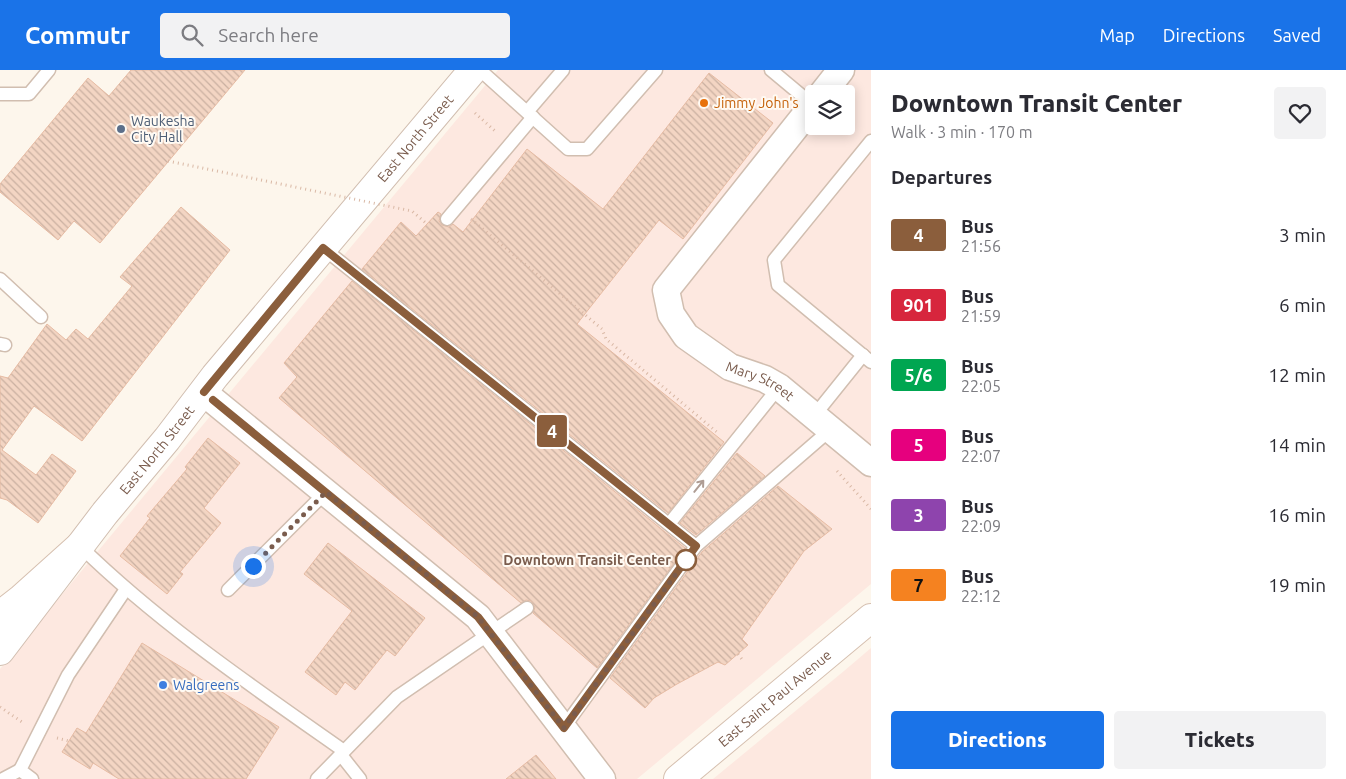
<!DOCTYPE html>
<html lang="en">
<head>
<meta charset="utf-8">
<style>
	:root { --surface:#fff; --page:#f2f2f3; --text:#2b2b33; --muted:#7c7c81; --accent:#1a73e8 }
	body { margin:0; font-family:Ubuntu,sans-serif; background:var(--page); color:var(--text); height:100vh; display:flex; flex-direction:column; font-size:19px; white-space:nowrap }
	* { box-sizing:border-box; margin:0 }
	p { font-size:16px; color:var(--muted) }
	.icon { flex:none; width:28px; height:28px; fill:none; stroke:currentColor; stroke-width:2; stroke-linecap:round; stroke-linejoin:round }
	.map { position:relative; flex:1; overflow:hidden }
	.drawer { display:flex; flex-direction:column; background:var(--surface); width:475px }
	.drawer>* { flex:none }
	.badge { padding:0 10px; border-radius:4px; font-size:18px; line-height:32px }
	.buttons { position:absolute; left:805px; top:15px; display:grid; gap:10px }
	.buttons a { display:grid; place-items:center; width:50px; height:50px; border-radius:5px; background:var(--surface); box-shadow:0 2px 12px #0003; font-size:25px }
	.you { position:absolute; width:25px; height:25px; margin:-12px; border:4px solid #fff; border-radius:50%; background:#1a73e8; box-shadow:0 0 0 8px #1a73e833 }
	.map>.badge { position:absolute; translate:-50% -50%; box-shadow:0 0 0 2px #fff }
	h2 { padding:0 20px; font-size:19px; line-height:45px }
	.round { display:grid; place-items:center; flex:none; width:52px; height:52px; border-radius:5px; background:var(--page) }
	.headline { display:flex; align-items:center; justify-content:space-between; height:85px; padding:0 20px }
	h1 { font-size:24px; font-weight:800; line-height:38px }
	.cta { display:flex; gap:10px; margin-top:auto; padding:10px 20px }
	.cta a { flex:1; height:58px; border-radius:5px; background:var(--accent); color:#fff; font-size:20px; font-weight:800; line-height:58px; text-align:center }
	.cta a+a { background:var(--page); color:var(--text) }
	ul { padding:0; list-style:none }
	li { display:flex; align-items:center; gap:15px; height:70px; padding:0 20px }
	li div { flex:1 }
	li b { display:block; font-size:19px }
	li em { font-style:normal }
	li .badge { min-width:55px; font-weight:700; text-align:center }
	header { display:flex; align-items:center; gap:30px; box-sizing:border-box; height:70px; padding:0 25px; background:var(--accent); color:#fff }
	header strong { font-size:24px }
	nav { display:flex; gap:28px; margin-inline-start:auto; font-size:18px }
	.search { width:350px; height:45px; background:var(--page); display:flex; align-items:center; gap:12px; box-sizing:border-box; padding:0 18px; border-radius:5px; color:var(--muted); font-size:19px }
	main { display:flex; flex:1; min-height:0 }
	.map>svg:first-child { display:block }
</style>
</head>
<body>
<header>
<strong>Commutr</strong>
<div class="search"><svg class="icon" aria-label="search" viewBox="0 0 24 24"><circle cx="10" cy="10" r="6"/><path d="M15 15l6 6"/></svg>Search here</div>
<nav><a>Map</a><a>Directions</a><a>Saved</a></nav>
</header>
<main>
<div class="map">
<svg width="871" height="709" viewBox="0 0 871 709">
	<defs>
		<pattern id="building-back-hatch" width="6" height="6" patternUnits="userSpaceOnUse" patternTransform="scale(1.25)"><rect width="6" height="6" fill="#f3d5c3"/><path d="M-1 5l2 2M0 0l6 6M5-1l2 2" fill="none" stroke="#cab0a1"/></pattern>
	</defs>
	<rect width="100%" height="100%" fill="#fdf6ec"/>
	<g fill="#fde8e0" fill-rule="evenodd">
		<path d="M498,0H871V514L637,709H0V599ZM814,24H846V56H814Z"/>
		<polygon points="871,578 871,709 713,709 844,601"/>
	</g>
	<g fill="url(#building-back-hatch)" stroke="#e6bba3">
		<polygon points="131,0 245,0 100,173 74,151 58,170 0,122 0,114 88,8 109,26"/>
		<polygon points="709,3 773,53 683,169 659,150 577,254 724,372 668,443 362,199 401,152 416,166 438,142 441,144 439,151 442,155 449,157 453,154 463,162 527,79 603,139"/>
		<polygon points="181,137 230,180 82,371 34,336 2,380 36,405 52,384 76,401 38,453 7,430 0,428 0,306 8,308 47,254 66,270 76,259 88,269 132,216 120,207"/>
		<polygon points="352,211 685,478 597,598 533,543 535,537 531,531 526,530 521,533 279,328 297,307 284,293"/>
		<polygon points="208,368 240,393 204,438 221,453 180,502 183,504 167,524 120,486 150,448 147,446 187,399 185,397"/>
		<polygon points="737,383 765,406 696,465 680,453"/>
		<polygon points="778,416 832,459 804,481 742,569 748,575 725,595 718,592 677,614 654,628 645,638 610,608 702,482"/>
		<polygon points="328,473 425,548 395,586 387,580 355,620 345,612 336,625 305,602 352,541 304,504"/>
		<polygon points="142,573 279,657 246,709 119,709 93,693 90,699 62,682 77,658 86,663"/>
		<polygon points="536,685 556,709 506,709"/>
	</g>
	<g fill="none" stroke-linecap="round" stroke-linejoin="round">
		<g stroke="#d1beb0" stroke-width="15">
			<g id="service">
				<polyline points="480,0 568,79 587,79 656,0"/>
				<polyline points="771,0 813,35"/>
				<polyline points="0,24 29,24 49,0"/>
				<polyline points="527,42 563,0"/>
				<polyline points="871,71 774,190 778,215 871,292"/>
				<polyline points="447,149 533,47"/>
				<polyline points="323,178 696,476 564,657"/>
				<polyline points="0,209 41,247"/>
				<polyline points="0,274 5,275"/>
				<polyline points="814,346 863,285"/>
				<polyline points="669,454 779,317"/>
				<path d="M80,476C160,554 253,617 344,681"/>
				<polyline points="696,476 830,360"/>
				<polyline points="228,520 326,422"/>
				<polyline points="341,685 360,709"/>
				<polyline points="3,709 20,700"/>
				<polyline points="32,709 20,700 68,605 126,519"/>
				<polyline points="317,709 397,627 527,538"/>
			</g>
		</g>
		<g stroke="#d1beb0" stroke-width="29">
			<g id="minor">
				<polyline points="822,24 841,0"/>
				<path id="s1" d="M814,34L666,220L671,244L686,266L730,297L765,309L779,317L871,393"/>
				<polyline points="203,322 478,547 602,709"/>
			</g>
		</g>
		<g stroke="#d1beb0" stroke-width="30">
			<g id="tertiary">
				<path id="s2" d="M0,581L105,443L167,369L215,306L473,0"/>
			</g>
		</g>
		<g stroke="#d6c0b0" stroke-width="30">
			<g id="secondary">
				<polyline points="0,545 21,529 80,476"/>
				<path id="s3" d="M678,709L871,548"/>
			</g>
		</g>
		<g stroke="#d9b8a5" stroke-width="3" stroke-dasharray="1 4" stroke-linecap="butt">
			<polyline points="475,43 495,61"/>
			<polyline points="471,149 602,259 606,269 718,363"/>
			<polyline points="837,401 871,439"/>
			<polyline points="738,584 744,592"/>
			<polyline points="0,637 22,652"/>
			<polyline points="57,668 69,671"/>
		</g>
		<use href="#service" stroke="#fff" stroke-width="12"/>
		<use href="#minor" stroke="#fff" stroke-width="26"/>
		<use href="#tertiary" stroke="#fff" stroke-width="28"/>
		<use href="#secondary" stroke="#fff" stroke-width="28"/>
		<polyline stroke="#d9b8a5" stroke-width="3" stroke-dasharray="1 4" stroke-linecap="butt" points="168,91 412,141 427,154"/>
	</g>
	<defs><path id="oneway-shaft" d="M-6 0H5M1.5-3L5.5 0L1.5 3" fill="none" stroke-width="1.6" stroke-linecap="round" stroke-linejoin="round" transform="scale(1.25)"/></defs>
	<use stroke="#af9d94" href="#oneway-shaft" transform="translate(699 416) rotate(-51)"/>
	<g fill="none" stroke-linecap="round" stroke-linejoin="round">
		<g stroke="#fff" stroke-width="11">
			<polyline id="line" points="204,322 323,178 696,476 564,658 478,547 213,330"/>
		</g>
		<use href="#line" stroke="#8b5e3c" stroke-width="8"/>
		<polyline stroke="#7a5c4d" stroke-width="5" stroke-dasharray="0 9" points="253,496 326,422 478,547 564,658 686,490"/>
	</g>
	<circle fill="#e8710a" stroke="#fffaf3" stroke-width="2" cx="704" cy="33" r="5"/>
	<circle fill="#5c6f8a" stroke="#fffaf3" stroke-width="2" cx="121" cy="59" r="5"/>
	<circle fill="#fff" stroke="#8b5e3c" stroke-width="2.5" cx="686" cy="490" r="10"/>
	<circle fill="#3f7fe0" stroke="#fffaf3" stroke-width="2" cx="163" cy="615" r="5"/>
	<g text-anchor="middle" dominant-baseline="central" stroke-width="4" stroke-linejoin="round" paint-order="stroke">
		<g font-size="14" fill="#c56008" stroke="#fffaf3" text-anchor="start">
			<text x="714" y="33">Jimmy John's</text>
		</g>
		<g font-size="14" fill="#4e5e75" stroke="#fffaf3" text-anchor="start">
			<text x="131" y="51">Waukesha<tspan x="131" dy="16">City Hall</tspan></text>
		</g>
		<g font-size="14" fill="#7a5c4d" stroke="#fffaf3">
			<text stroke="none"><textPath href="#s2" startOffset="660">East North Street</textPath></text>
			<text stroke="none"><textPath href="#s1" startOffset="376">Mary Street</textPath></text>
			<text stroke="none"><textPath href="#s2" startOffset="255">East North Street</textPath></text>
			<text stroke="none"><textPath href="#s3" startOffset="126">East Saint Paul Avenue</textPath></text>
		</g>
		<g font-size="14" font-weight="bold" fill="#7a5c4d" stroke="#fffaf3" text-anchor="end">
			<text x="671" y="490">Downtown Transit Center</text>
		</g>
		<g font-size="14" fill="#366cbe" stroke="#fffaf3" text-anchor="start">
			<text x="173" y="615">Walgreens</text>
		</g>
	</g>
</svg>
<div class="buttons">
<a><svg class="icon" aria-label="layers" viewBox="0 0 24 24"><path d="M12 4l9 5-9 5-9-5zM3 14l9 5 9-5"/></svg></a>
</div>
<div class="you" style="left:253px;top:496px"></div>
<b class="badge" style="left:552px;top:361px;background:#8b5e3c;color:#fff">4</b>
</div>
<section class="drawer">
<div class="headline"><div><h1>Downtown Transit Center</h1><p>Walk · 3 min · 170 m</p></div><a class="round"><svg class="icon" aria-label="heart" viewBox="0 0 24 24"><path d="M12 20l-8-8c-3-5 5-10 8-4 3-6 11-1 8 4z"/></svg></a></div>
<h2>Departures</h2>
<ul>
<li><span class="badge" style="background:#8b5e3c;color:#fff">4</span><div><b>Bus</b><p>21:56</p></div><em>3 min</em></li>
<li><span class="badge" style="background:#d7263d;color:#fff">901</span><div><b>Bus</b><p>21:59</p></div><em>6 min</em></li>
<li><span class="badge" style="background:#00a651;color:#fff">5/6</span><div><b>Bus</b><p>22:05</p></div><em>12 min</em></li>
<li><span class="badge" style="background:#e6007e;color:#fff">5</span><div><b>Bus</b><p>22:07</p></div><em>14 min</em></li>
<li><span class="badge" style="background:#8e44ad;color:#fff">3</span><div><b>Bus</b><p>22:09</p></div><em>16 min</em></li>
<li><span class="badge" style="background:#f58220;color:#111">7</span><div><b>Bus</b><p>22:12</p></div><em>19 min</em></li>
</ul>
<div class="cta"><a>Directions</a><a>Tickets</a></div>
</section>
</main>
</body>
</html>
